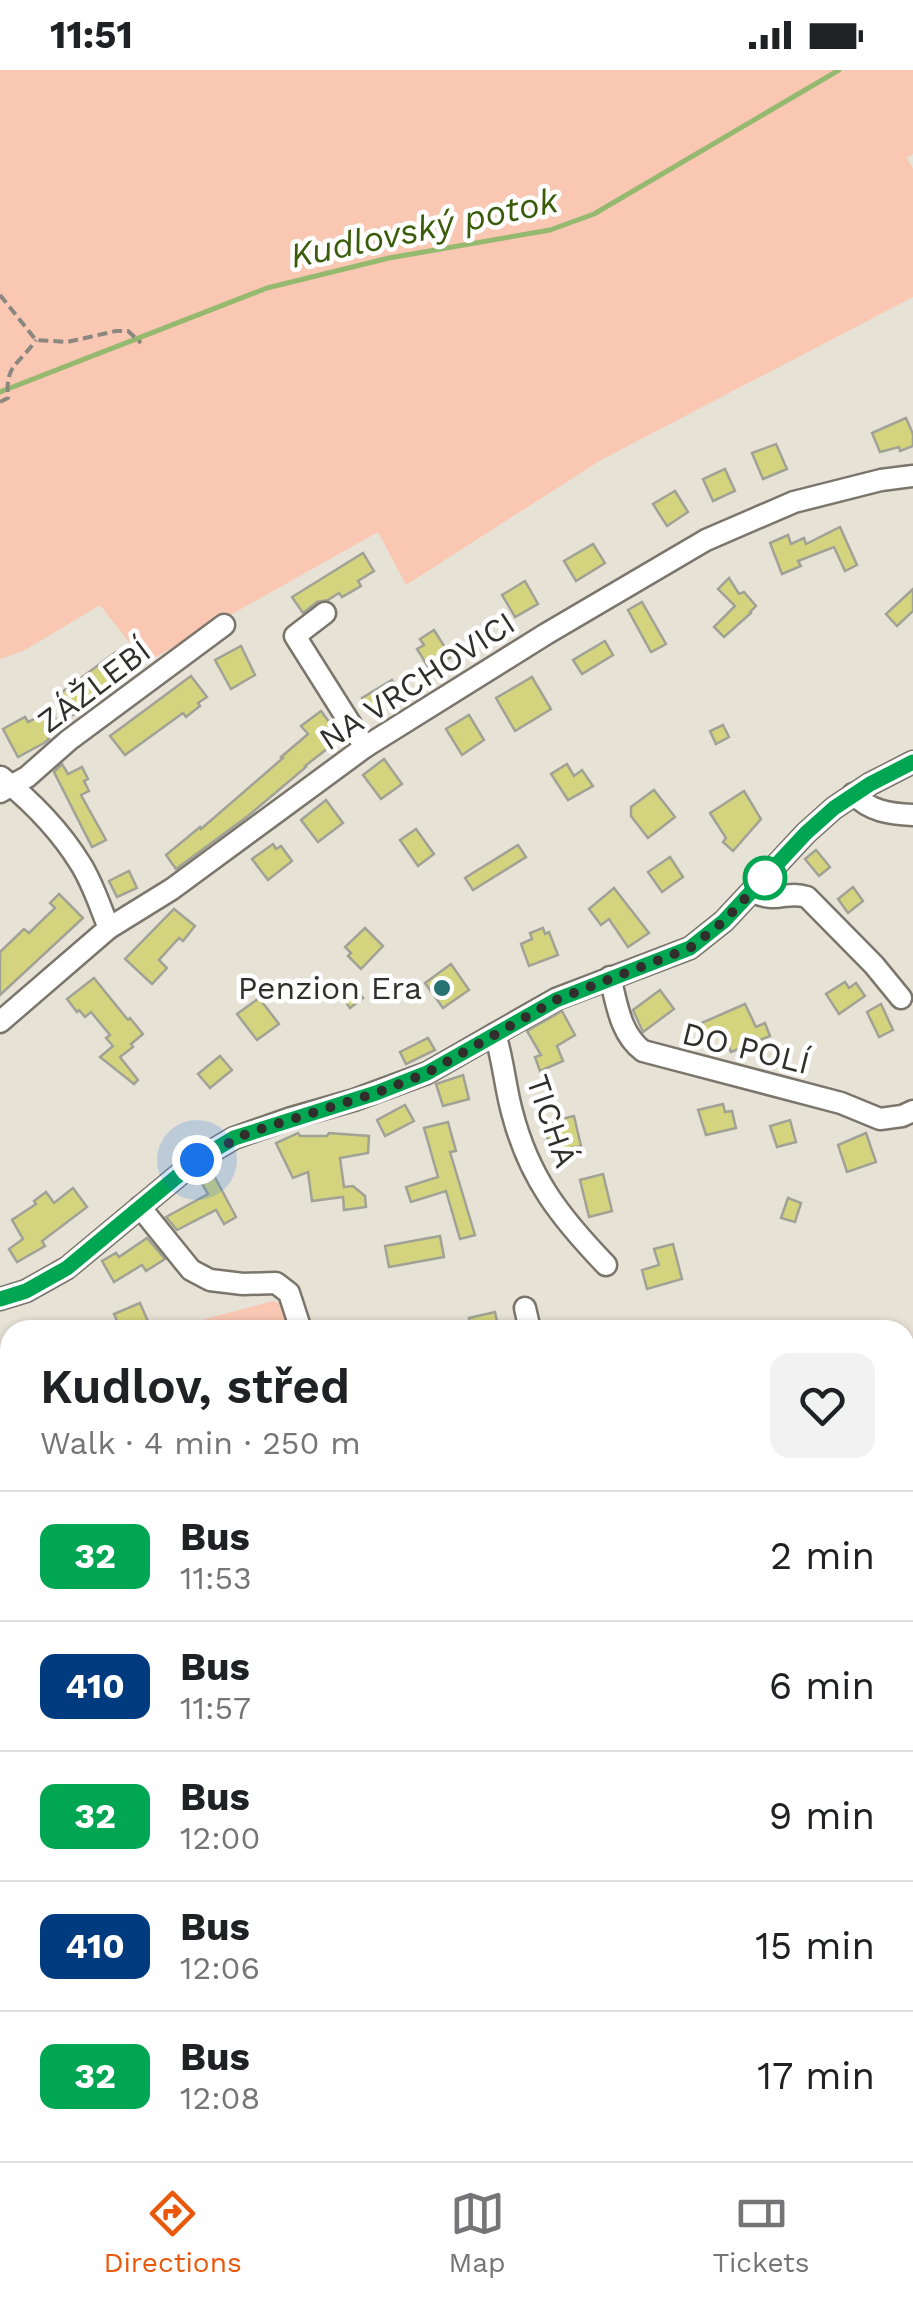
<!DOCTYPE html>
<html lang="en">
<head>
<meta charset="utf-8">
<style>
	:root { --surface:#fff; --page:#f2f2f2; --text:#202124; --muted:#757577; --line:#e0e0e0; --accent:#ea580c }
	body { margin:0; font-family:"Work Sans",sans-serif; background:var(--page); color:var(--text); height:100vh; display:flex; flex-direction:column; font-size:38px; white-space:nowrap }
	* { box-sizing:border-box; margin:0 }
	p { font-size:32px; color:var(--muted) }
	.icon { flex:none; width:55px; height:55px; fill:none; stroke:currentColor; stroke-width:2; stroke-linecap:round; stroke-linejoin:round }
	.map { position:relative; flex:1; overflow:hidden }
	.side { position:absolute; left:0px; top:1250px; width:915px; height:842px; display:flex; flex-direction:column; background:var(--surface); border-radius:30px 30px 0 0; box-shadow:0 2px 8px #0004 }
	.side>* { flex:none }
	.badge { padding:0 20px; border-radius:15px; font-size:35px; line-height:65px }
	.you { position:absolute; width:50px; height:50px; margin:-25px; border:8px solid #fff; border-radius:50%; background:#1a73e8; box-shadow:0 0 0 15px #1a73e833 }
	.map>.badge { position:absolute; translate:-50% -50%; box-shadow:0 0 0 5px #fff }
	.round { display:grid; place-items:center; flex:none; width:105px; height:105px; border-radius:20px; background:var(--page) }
	.headline { display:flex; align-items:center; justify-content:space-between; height:170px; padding:0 40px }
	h1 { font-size:48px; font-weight:600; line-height:75px }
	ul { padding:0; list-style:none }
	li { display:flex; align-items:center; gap:30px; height:130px; padding:0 40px; border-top:2px solid var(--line) }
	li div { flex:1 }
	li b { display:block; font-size:38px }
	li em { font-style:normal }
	li .badge { min-width:110px; font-weight:700; text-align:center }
	.status { display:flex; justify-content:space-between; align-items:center; height:70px; padding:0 50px; background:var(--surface); direction:ltr }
	.status svg { height:28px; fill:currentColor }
	.tab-bar { display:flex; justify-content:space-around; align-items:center; height:140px; border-top:2px solid var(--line); background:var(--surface); font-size:28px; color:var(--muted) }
	.tab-bar a { display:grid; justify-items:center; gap:5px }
	.tab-bar .on { color:var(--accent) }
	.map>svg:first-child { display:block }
</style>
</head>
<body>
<div class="status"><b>11:51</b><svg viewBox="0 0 49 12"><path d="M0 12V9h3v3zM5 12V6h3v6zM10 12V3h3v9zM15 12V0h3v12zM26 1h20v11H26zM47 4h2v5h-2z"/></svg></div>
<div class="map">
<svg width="913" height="2091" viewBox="0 0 913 2091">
	<rect width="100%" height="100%" fill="#e7e2d6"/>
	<g fill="#fac7b3">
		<polygon points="0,0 913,0 913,84 907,88 913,99 913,227 601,390 406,515 378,462 145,593 100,535 25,580 0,589"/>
		<polygon points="273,1231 282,1234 290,1260 208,1260 205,1249"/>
		<polygon points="905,1929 913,1935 913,2022 905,2023"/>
		<polygon points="905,2060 906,2065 913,2067 913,2091 379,2091 407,2082 905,2082"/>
	</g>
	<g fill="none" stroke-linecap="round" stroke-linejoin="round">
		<polyline stroke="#94b96f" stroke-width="5" points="0,322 267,218 389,188 550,160 594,144 839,0"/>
	</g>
	<g fill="#d5d47e" stroke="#a1a296" stroke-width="2.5">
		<polygon points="906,348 913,364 913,376 900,381 899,377 880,382 872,363"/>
		<polygon points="776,374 787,399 763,409 752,383"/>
		<polygon points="725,399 735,421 713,431 703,409"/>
		<polygon points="675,421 688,442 667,456 653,434"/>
		<polygon points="840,457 857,495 845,501 834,477 798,491 801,496 782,504 770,473 788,465 791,474 804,468 806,474"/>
		<polygon points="593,474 605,493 576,511 564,491"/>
		<polygon points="363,483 374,501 358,511 361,516 342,527 339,523 328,530 317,532 303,543 292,527"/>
		<polygon points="729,508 739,524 744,522 756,536 750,542 751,543 724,567 714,557 735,536 718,519"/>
		<polygon points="525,511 538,534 515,547 502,525"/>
		<polygon points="913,519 913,541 897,556 886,544"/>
		<polygon points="642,532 666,574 651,582 628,540"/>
		<polygon points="434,560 451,587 430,600 417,579 424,575 420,569"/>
		<polygon points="605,571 613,585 582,604 573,590"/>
		<polygon points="241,576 255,605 231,619 215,590"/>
		<polygon points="116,582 131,602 73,645 58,625"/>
		<polygon points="191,606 207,627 198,633 200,636 186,647 183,643 125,685 110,666"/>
		<polygon points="532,607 551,639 515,661 496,628"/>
		<polygon points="392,610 401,625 372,644 362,628"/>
		<polygon points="51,640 59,655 47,665 49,669 44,673 18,687 3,659 25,647 28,652"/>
		<polygon points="321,641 341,668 305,696 306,697 248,746 176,799 166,785 200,757 201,759 283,688 281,687 308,664 301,656"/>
		<polygon points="469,645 484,670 462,685 446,659"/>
		<polygon points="723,655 729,667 716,674 710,661"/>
		<polygon points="384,689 402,714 381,729 363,705"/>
		<polygon points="62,694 68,704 82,697 88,709 84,711 89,721 81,725 106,770 92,777 54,702"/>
		<polygon points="567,694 574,706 582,700 593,716 568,730 551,704"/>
		<polygon points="654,720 675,747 648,768 631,746 631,737"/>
		<polygon points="744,721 761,749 733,781 723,772 726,768 710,743"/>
		<polygon points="326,730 343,753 318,772 301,750"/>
		<polygon points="416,759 434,784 418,796 400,770"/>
		<polygon points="273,774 276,779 281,776 292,791 268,810 252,789"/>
		<polygon points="518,775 526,787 473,820 465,808"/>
		<polygon points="816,780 830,797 819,806 805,789"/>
		<polygon points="670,787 683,807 662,822 648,802"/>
		<polygon points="129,801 137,818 117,827 109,811"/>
		<polygon points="853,817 863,831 848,843 838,829"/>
		<polygon points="614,818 649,863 628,877 609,849 601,855 589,839"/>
		<polygon points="59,824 83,848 0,925 0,882 24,859 29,863 55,838 50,833"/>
		<polygon points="174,839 195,856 183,871 179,868 159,890 167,898 152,914 125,889"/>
		<polygon points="365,858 383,876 361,899 348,886 351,883 345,877"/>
		<polygon points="543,858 545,864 549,862 558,885 529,896 521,874 532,869 530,863"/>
		<polygon points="451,894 469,920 443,938 425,913"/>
		<polygon points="94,908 128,950 130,948 143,964 131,974 133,977 120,987 138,1010 134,1014 100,987 113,976 106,968 110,965 91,942 85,947 79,940 77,942 67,929"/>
		<polygon points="349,910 363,928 350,938 336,919"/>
		<polygon points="845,912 849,918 856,913 865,926 839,944 826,924"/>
		<polygon points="660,920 674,939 643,962 633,940"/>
		<polygon points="259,928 279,954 257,970 237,944"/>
		<polygon points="745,934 756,957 765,953 770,966 731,982 722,959 703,968 697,955"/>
		<polygon points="881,934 893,960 879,967 867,942"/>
		<polygon points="562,941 575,965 557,976 563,991 540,1001 535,987 541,985 527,961"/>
		<polygon points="428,968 435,980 406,994 400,982"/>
		<polygon points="220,986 232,1000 210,1018 198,1004"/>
		<polygon points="463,1005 469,1029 443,1036 436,1014"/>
		<polygon points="723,1034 725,1042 732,1041 736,1058 706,1065 698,1040"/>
		<polygon points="405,1035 414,1051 385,1066 377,1050"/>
		<polygon points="574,1046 581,1076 550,1082 545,1053"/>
		<polygon points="790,1050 796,1072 777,1077 770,1056"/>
		<polygon points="448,1052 456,1081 450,1082 475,1165 460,1169 446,1121 411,1132 406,1117 438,1107 424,1058"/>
		<polygon points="298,1063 300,1066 327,1066 329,1063 369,1066 368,1083 340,1088 344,1117 353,1116 365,1126 366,1137 344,1140 343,1127 312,1131 308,1102 293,1108 276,1073"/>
		<polygon points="866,1063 876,1092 847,1102 838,1075"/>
		<polygon points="210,1098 236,1147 224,1154 216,1140 177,1160 166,1147 208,1124 198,1107"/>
		<polygon points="603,1104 612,1141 589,1147 580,1110"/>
		<polygon points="73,1118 87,1137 42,1171 45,1176 17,1192 9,1179 23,1169 12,1150 36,1134 34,1131 46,1122 54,1133"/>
		<polygon points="788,1128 801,1133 795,1152 781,1148"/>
		<polygon points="440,1166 444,1187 389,1197 385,1176"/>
		<polygon points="147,1168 165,1189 146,1201 142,1195 114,1212 102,1191 116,1183 119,1187"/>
		<polygon points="673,1174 682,1209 647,1219 642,1200 659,1195 654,1179"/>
		<polygon points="140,1233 150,1256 141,1260 121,1260 114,1244"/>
		<polygon points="495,1242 499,1260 472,1260 469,1248"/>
	</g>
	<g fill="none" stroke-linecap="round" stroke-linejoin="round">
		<g stroke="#7b766c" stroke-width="25">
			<g id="minor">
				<polyline points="325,543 295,566 365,677"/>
				<path d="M1,707C31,731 60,761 80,793C93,813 100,837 109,858"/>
				<polyline points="0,722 27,707 69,670 224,555"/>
				<path d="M853,724C870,741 889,744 913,745"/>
				<path d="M753,822C779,834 786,820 807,827L874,895L901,928"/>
				<path d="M610,907C617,934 620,964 643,981L841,1033L880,1049L902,1046L913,1041"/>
				<polyline points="0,952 109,858 172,819 365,677 546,564 706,470 794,432 881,410 913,406"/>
				<path d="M495,964C503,989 505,1016 512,1042C529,1108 560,1147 606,1195"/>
				<polyline points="140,1137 191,1200 210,1210 243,1214 276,1213 289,1223 301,1260"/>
				<polyline points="0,1229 26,1221 67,1198 197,1090 234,1068 291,1048 354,1030 427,1003 556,929 690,878 724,851 806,763 834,738 870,714 913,692"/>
				<polyline points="525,1238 530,1260"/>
				<polyline points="8,1559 10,1563"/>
				<polyline points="0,1694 10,1692"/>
				<polyline points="0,1748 10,1770"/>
				<polyline points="905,1972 913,1963"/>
				<polyline points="0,2046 10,2042"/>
			</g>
		</g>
		<g stroke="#8b8880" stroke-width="4" stroke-dasharray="10 5" stroke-linecap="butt">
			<polyline points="0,225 36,270 67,272 116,261 128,261 141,273"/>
			<path d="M0,332L8,328C5,294 18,296 36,270"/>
			<polyline points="464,2091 491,2082"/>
		</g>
		<use href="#minor" stroke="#fff" stroke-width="20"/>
	</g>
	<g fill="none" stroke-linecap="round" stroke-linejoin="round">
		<g stroke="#fff" stroke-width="22">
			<polyline id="line" points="0,1229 26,1221 67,1198 197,1090 234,1068 376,1023 427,1003 556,930 690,878 724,851 806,763 834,738 870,714 913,692"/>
		</g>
		<use href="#line" stroke="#00a651" stroke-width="15"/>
		<polyline stroke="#312f2b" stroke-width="10" stroke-dasharray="0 18" points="197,1090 248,1063 376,1023 427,1003 556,930 690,878 724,851 770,802 765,808"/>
	</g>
	<circle fill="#fff" stroke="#00a651" stroke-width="5" cx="765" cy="808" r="20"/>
	<circle fill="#277273" stroke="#fff" stroke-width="4" cx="442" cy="918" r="10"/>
	<g text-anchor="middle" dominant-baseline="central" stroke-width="9" stroke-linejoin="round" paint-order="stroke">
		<g font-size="32" fill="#312f2b" stroke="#fff">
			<text transform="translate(417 611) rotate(-33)">NA VRCHOVICI</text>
			<text transform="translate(94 616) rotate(-37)">ZÁŽLEBÍ</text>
			<text transform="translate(746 978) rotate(14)">DO POLÍ</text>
			<text transform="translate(552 1051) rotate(71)">TICHÁ</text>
		</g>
		<g font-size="32" fill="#312f2b" stroke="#fff" text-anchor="end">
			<text x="422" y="918">Penzion Era</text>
		</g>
		<g font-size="35" font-style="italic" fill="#3a5b09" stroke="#fff">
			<text transform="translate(424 158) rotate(-12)">Kudlovský potok</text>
		</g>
	</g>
</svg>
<div class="you" style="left:197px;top:1090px"></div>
<section class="side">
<div class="headline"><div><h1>Kudlov, střed</h1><p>Walk · 4 min · 250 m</p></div><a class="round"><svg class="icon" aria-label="heart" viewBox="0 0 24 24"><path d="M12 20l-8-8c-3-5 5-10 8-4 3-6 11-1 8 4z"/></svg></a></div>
<ul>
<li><span class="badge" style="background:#00a651;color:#fff">32</span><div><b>Bus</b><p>11:53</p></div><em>2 min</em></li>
<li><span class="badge" style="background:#003b80;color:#fff">410</span><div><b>Bus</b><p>11:57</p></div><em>6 min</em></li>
<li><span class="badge" style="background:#00a651;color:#fff">32</span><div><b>Bus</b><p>12:00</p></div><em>9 min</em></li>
<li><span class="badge" style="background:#003b80;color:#fff">410</span><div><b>Bus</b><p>12:06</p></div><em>15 min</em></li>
<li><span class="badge" style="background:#00a651;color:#fff">32</span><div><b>Bus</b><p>12:08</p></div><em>17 min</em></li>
</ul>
</section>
</div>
<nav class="tab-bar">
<a class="on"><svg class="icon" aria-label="directions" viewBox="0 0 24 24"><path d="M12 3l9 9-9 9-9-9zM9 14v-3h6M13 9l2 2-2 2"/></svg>Directions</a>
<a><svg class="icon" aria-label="map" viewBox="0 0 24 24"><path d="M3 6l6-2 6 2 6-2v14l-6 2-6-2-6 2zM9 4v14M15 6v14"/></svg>Map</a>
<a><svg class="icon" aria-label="tickets" viewBox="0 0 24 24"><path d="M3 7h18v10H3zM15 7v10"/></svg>Tickets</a>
</nav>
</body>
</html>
